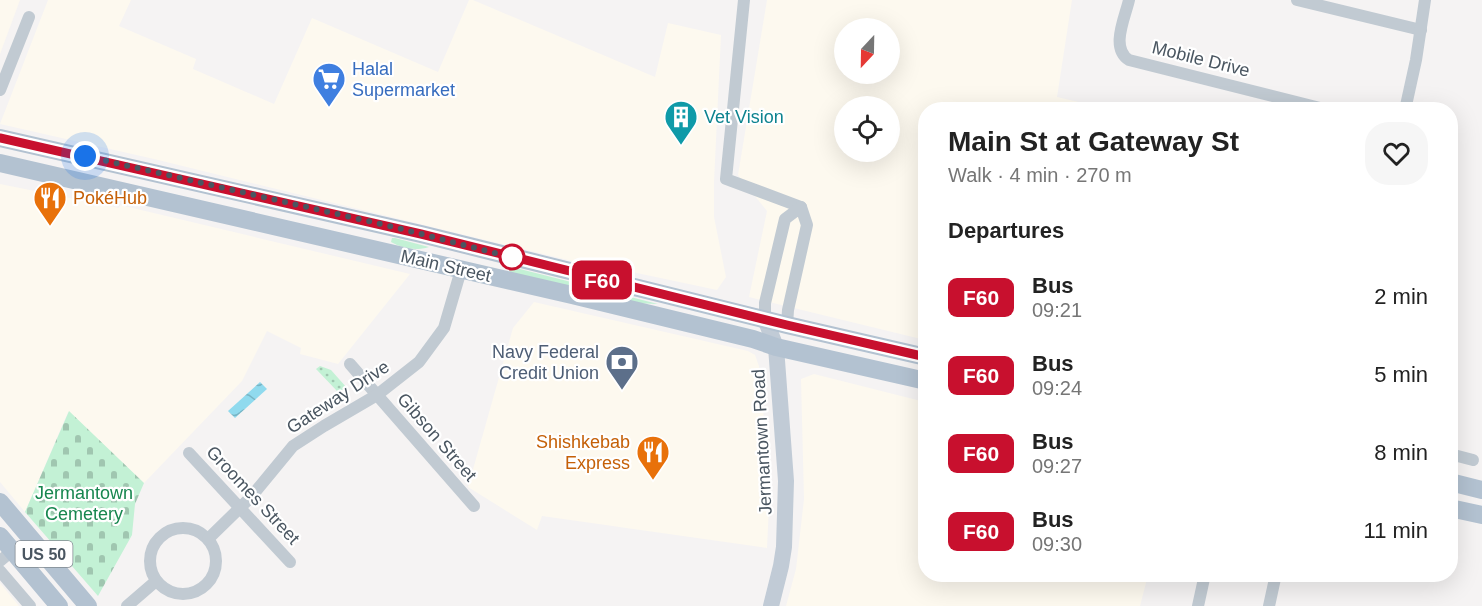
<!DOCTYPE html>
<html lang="en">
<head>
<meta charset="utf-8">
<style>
	:root { --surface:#fff; --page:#f6f6f6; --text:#222; --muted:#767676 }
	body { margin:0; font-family:Helvetica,sans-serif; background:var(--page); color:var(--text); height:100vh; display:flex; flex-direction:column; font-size:22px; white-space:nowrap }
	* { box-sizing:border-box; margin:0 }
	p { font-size:20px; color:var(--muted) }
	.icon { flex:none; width:33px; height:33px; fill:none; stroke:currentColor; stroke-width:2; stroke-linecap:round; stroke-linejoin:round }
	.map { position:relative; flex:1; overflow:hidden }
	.panel { position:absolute; left:918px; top:102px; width:540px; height:480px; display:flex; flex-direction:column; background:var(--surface); border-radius:24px; box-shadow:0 6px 24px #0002 }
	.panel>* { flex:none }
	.badge { padding:0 12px; border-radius:9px; font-size:21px; line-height:39px }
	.needle { width:39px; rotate:202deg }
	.tools { position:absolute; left:834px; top:18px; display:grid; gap:12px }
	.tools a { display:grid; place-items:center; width:66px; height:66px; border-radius:50%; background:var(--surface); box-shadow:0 6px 24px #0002; font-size:30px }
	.you { position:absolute; width:30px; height:30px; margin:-15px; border:4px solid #fff; border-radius:50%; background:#1a73e8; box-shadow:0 0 0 9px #1a73e833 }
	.map>.badge { position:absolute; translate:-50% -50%; box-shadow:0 0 0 3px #fff }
	h2 { padding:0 30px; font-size:22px; line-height:54px }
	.round { display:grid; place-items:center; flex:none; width:63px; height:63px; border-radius:24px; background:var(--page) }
	.headline { display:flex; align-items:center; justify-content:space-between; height:102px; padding:0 30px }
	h1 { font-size:28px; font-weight:600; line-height:45px }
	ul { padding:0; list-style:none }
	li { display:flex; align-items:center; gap:18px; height:78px; padding:0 30px }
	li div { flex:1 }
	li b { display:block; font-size:22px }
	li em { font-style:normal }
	li .badge { min-width:66px; font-weight:700; text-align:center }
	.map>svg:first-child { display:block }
</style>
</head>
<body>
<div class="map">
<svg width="1482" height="606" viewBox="0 0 1482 606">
	<defs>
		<pattern id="cemetery-stones" width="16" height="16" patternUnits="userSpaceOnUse" patternTransform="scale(1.5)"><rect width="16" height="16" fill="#c3f1d5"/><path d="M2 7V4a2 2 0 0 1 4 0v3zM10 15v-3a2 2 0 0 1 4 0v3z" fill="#a0c6b0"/></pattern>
		<pattern id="park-dots" width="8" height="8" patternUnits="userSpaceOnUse" patternTransform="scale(1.5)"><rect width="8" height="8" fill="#c3f1d5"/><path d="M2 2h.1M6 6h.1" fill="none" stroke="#a0c6b0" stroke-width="1.8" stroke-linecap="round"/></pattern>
		<pattern id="water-waves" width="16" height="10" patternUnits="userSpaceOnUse" patternTransform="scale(1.5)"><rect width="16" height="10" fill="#90daee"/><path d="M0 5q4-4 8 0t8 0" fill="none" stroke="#78b4c4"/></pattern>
	</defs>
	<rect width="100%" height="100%" fill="#f5f3f3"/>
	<g fill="#fdf9ef" fill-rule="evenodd">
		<polygon points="0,0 20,0 0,54"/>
		<polygon points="48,0 131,0 119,26 196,59 193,69 274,104 312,18 438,72 469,0 473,0 655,77 668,23 721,35 714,182 714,217 726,277 717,290 618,269 617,272 154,159 0,124"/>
		<path d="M767,0H1072L1057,97L1108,109L926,110L925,340L749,297L767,211L738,175ZM844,28H890V74H844ZM844,106H890V152H844Z"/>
		<polygon points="0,184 119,208 120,205 410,274 338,364 300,354 301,348 267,331 242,381 144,483 68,412 25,512 0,482"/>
		<polygon points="534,302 748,351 755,355 759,366 770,485 767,548 542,516 537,530 468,487 513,328"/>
		<polygon points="814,374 925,402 926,574 1148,575 1140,606 786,606 796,569 804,499 801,379"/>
		<polygon points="0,583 19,606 0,606"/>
	</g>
	<g fill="#c3f1d5">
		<path d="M392,238H395L429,247C416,251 403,249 391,242Z"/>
		<polygon points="511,268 516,268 658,304 633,303 513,274 509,271"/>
	</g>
	<polygon fill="url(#cemetery-stones)" points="69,411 144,483 135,504 132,535 98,596 25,512"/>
	<polygon fill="url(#park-dots)" points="320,366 331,370 347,388 338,392 316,369"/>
	<polygon fill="url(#water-waves)" points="260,382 267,389 235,418 228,411"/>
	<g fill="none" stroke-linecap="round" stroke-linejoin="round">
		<g stroke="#c1cad2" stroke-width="12">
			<polyline points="744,0 726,179 801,207"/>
			<path d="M1129,0C1125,18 1110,48 1129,60L1328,110"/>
			<polyline points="1297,0 1421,30"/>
			<polyline points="0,90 29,17"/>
			<polyline points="1405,110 1416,60 1425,0"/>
			<polyline points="765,319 765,303 785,219 801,207 807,225 788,310 787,325"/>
			<polyline points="350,364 474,506"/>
			<polyline points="189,453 290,562"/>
			<polyline points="1450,454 1473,460"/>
			<circle cx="183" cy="561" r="33"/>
			<polyline points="208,539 251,497 293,446 324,426 377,395 419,362 444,328 461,270"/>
			<polyline points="0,561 13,550"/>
			<polyline points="0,571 30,606"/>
			<polyline points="127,606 156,581"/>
			<polyline points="1198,606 1205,574"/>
			<polyline points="1269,606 1276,574"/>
		</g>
		<polyline stroke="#c1cbd6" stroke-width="16" points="765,319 776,347 786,481 784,547 781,566 771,606"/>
		<g stroke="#b3c2d1" stroke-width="18">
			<polyline points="0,138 421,234 787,325 926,357"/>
			<polyline points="0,163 572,295 753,339 776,347 926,381"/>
			<polyline points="1450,482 1482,490"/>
			<polyline points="0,502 88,606"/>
			<polyline points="1450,508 1482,515"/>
			<polyline points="0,536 59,606"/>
		</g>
	</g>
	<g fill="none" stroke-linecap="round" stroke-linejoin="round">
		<g stroke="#fff" stroke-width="14">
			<polyline id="line" points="0,138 421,234 787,325 926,357"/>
		</g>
		<use href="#line" stroke="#c8102e" stroke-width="9"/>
		<polyline stroke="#4a5661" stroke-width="6" stroke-dasharray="0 10.8" points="85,156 398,228 518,259 512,257"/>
	</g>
	<defs>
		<g id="supermarket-pin" transform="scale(1.725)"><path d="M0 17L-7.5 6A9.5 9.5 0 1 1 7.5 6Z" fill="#3f7fe0" stroke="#fff"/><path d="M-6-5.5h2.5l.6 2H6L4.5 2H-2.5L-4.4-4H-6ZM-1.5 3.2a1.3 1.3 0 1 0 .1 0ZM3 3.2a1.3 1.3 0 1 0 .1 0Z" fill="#fff"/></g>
		<g id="building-pin" transform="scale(1.725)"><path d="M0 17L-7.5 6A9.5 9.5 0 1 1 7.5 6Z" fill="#0f9aa8" stroke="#fff"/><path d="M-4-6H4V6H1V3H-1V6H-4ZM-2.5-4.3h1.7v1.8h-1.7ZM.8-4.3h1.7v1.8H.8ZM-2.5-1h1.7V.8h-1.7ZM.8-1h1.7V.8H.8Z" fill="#fff"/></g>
		<g id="restaurant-pin" transform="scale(1.725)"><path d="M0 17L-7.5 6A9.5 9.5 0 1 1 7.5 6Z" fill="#e8710a" stroke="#fff"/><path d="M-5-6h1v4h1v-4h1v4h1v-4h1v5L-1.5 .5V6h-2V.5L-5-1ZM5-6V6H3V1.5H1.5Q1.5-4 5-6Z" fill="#fff"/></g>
		<g id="bank-pin" transform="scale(1.725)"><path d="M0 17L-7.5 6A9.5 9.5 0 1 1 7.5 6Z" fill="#5c6f8a" stroke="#fff"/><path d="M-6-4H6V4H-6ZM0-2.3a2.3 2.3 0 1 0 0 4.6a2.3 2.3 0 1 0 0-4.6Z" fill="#fff"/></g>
	</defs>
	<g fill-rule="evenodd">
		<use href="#supermarket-pin" x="329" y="79"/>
		<use href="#building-pin" x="681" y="117"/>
		<use href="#restaurant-pin" x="50" y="198"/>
		<use href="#bank-pin" x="622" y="362"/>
		<use href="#restaurant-pin" x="653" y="452"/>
	</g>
	<circle fill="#fff" stroke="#c8102e" stroke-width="3" cx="512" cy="257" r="12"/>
	<g text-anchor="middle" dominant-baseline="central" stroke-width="4.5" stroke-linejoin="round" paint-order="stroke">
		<rect fill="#fff" stroke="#808990" stroke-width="1.5" x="15.5" y="541" width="57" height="26" rx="4.5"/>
		<g font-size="16" font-weight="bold" fill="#4a5661">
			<text x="44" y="554">US 50</text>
		</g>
		<g font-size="18" fill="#4a5661" stroke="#fff">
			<text transform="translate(1201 59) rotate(14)">Mobile Drive</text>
			<text transform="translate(446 266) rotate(13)">Main Street</text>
			<text transform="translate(338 397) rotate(-33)">Gateway Drive</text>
			<text transform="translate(437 437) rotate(49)">Gibson Street</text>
			<text transform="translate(762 442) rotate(-93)">Jermantown Road</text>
			<text transform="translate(253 495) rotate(47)">Groomes Street</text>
		</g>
		<g font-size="18" fill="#366cbe" stroke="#fff" text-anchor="start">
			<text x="352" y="69">Halal<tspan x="352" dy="21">Supermarket</tspan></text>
		</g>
		<g font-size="18" fill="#0d838f" stroke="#fff" text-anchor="start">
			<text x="704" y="117">Vet Vision</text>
		</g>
		<g font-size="18" fill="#c56008" stroke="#fff" text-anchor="start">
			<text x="73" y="198">PokéHub</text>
			<text x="630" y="442" text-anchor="end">Shishkebab<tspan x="630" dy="21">Express</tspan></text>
		</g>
		<g font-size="18" fill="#4e5e75" stroke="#fff" text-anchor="end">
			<text x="599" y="352">Navy Federal<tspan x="599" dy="21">Credit Union</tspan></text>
		</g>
		<g font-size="18" fill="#17864f" stroke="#fff">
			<text x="84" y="493">Jermantown<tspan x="84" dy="21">Cemetery</tspan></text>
		</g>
	</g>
</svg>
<div class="tools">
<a><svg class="needle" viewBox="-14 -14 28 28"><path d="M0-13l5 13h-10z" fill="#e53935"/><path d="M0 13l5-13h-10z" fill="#767676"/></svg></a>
<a><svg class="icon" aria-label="locate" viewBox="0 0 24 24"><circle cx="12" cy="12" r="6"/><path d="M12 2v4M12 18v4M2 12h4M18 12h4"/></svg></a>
</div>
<div class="you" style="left:85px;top:156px"></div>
<b class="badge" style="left:602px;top:280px;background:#c8102e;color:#fff">F60</b>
<section class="panel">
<div class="headline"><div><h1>Main St at Gateway St</h1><p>Walk · 4 min · 270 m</p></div><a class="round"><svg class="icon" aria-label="heart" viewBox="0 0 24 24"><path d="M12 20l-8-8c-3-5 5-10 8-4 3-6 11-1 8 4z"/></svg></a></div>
<h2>Departures</h2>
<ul>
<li><span class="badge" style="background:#c8102e;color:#fff">F60</span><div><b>Bus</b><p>09:21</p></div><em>2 min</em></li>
<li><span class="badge" style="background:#c8102e;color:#fff">F60</span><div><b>Bus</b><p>09:24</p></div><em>5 min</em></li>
<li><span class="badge" style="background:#c8102e;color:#fff">F60</span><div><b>Bus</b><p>09:27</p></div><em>8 min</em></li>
<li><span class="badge" style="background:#c8102e;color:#fff">F60</span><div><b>Bus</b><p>09:30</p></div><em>11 min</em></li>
</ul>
</section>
</div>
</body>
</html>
